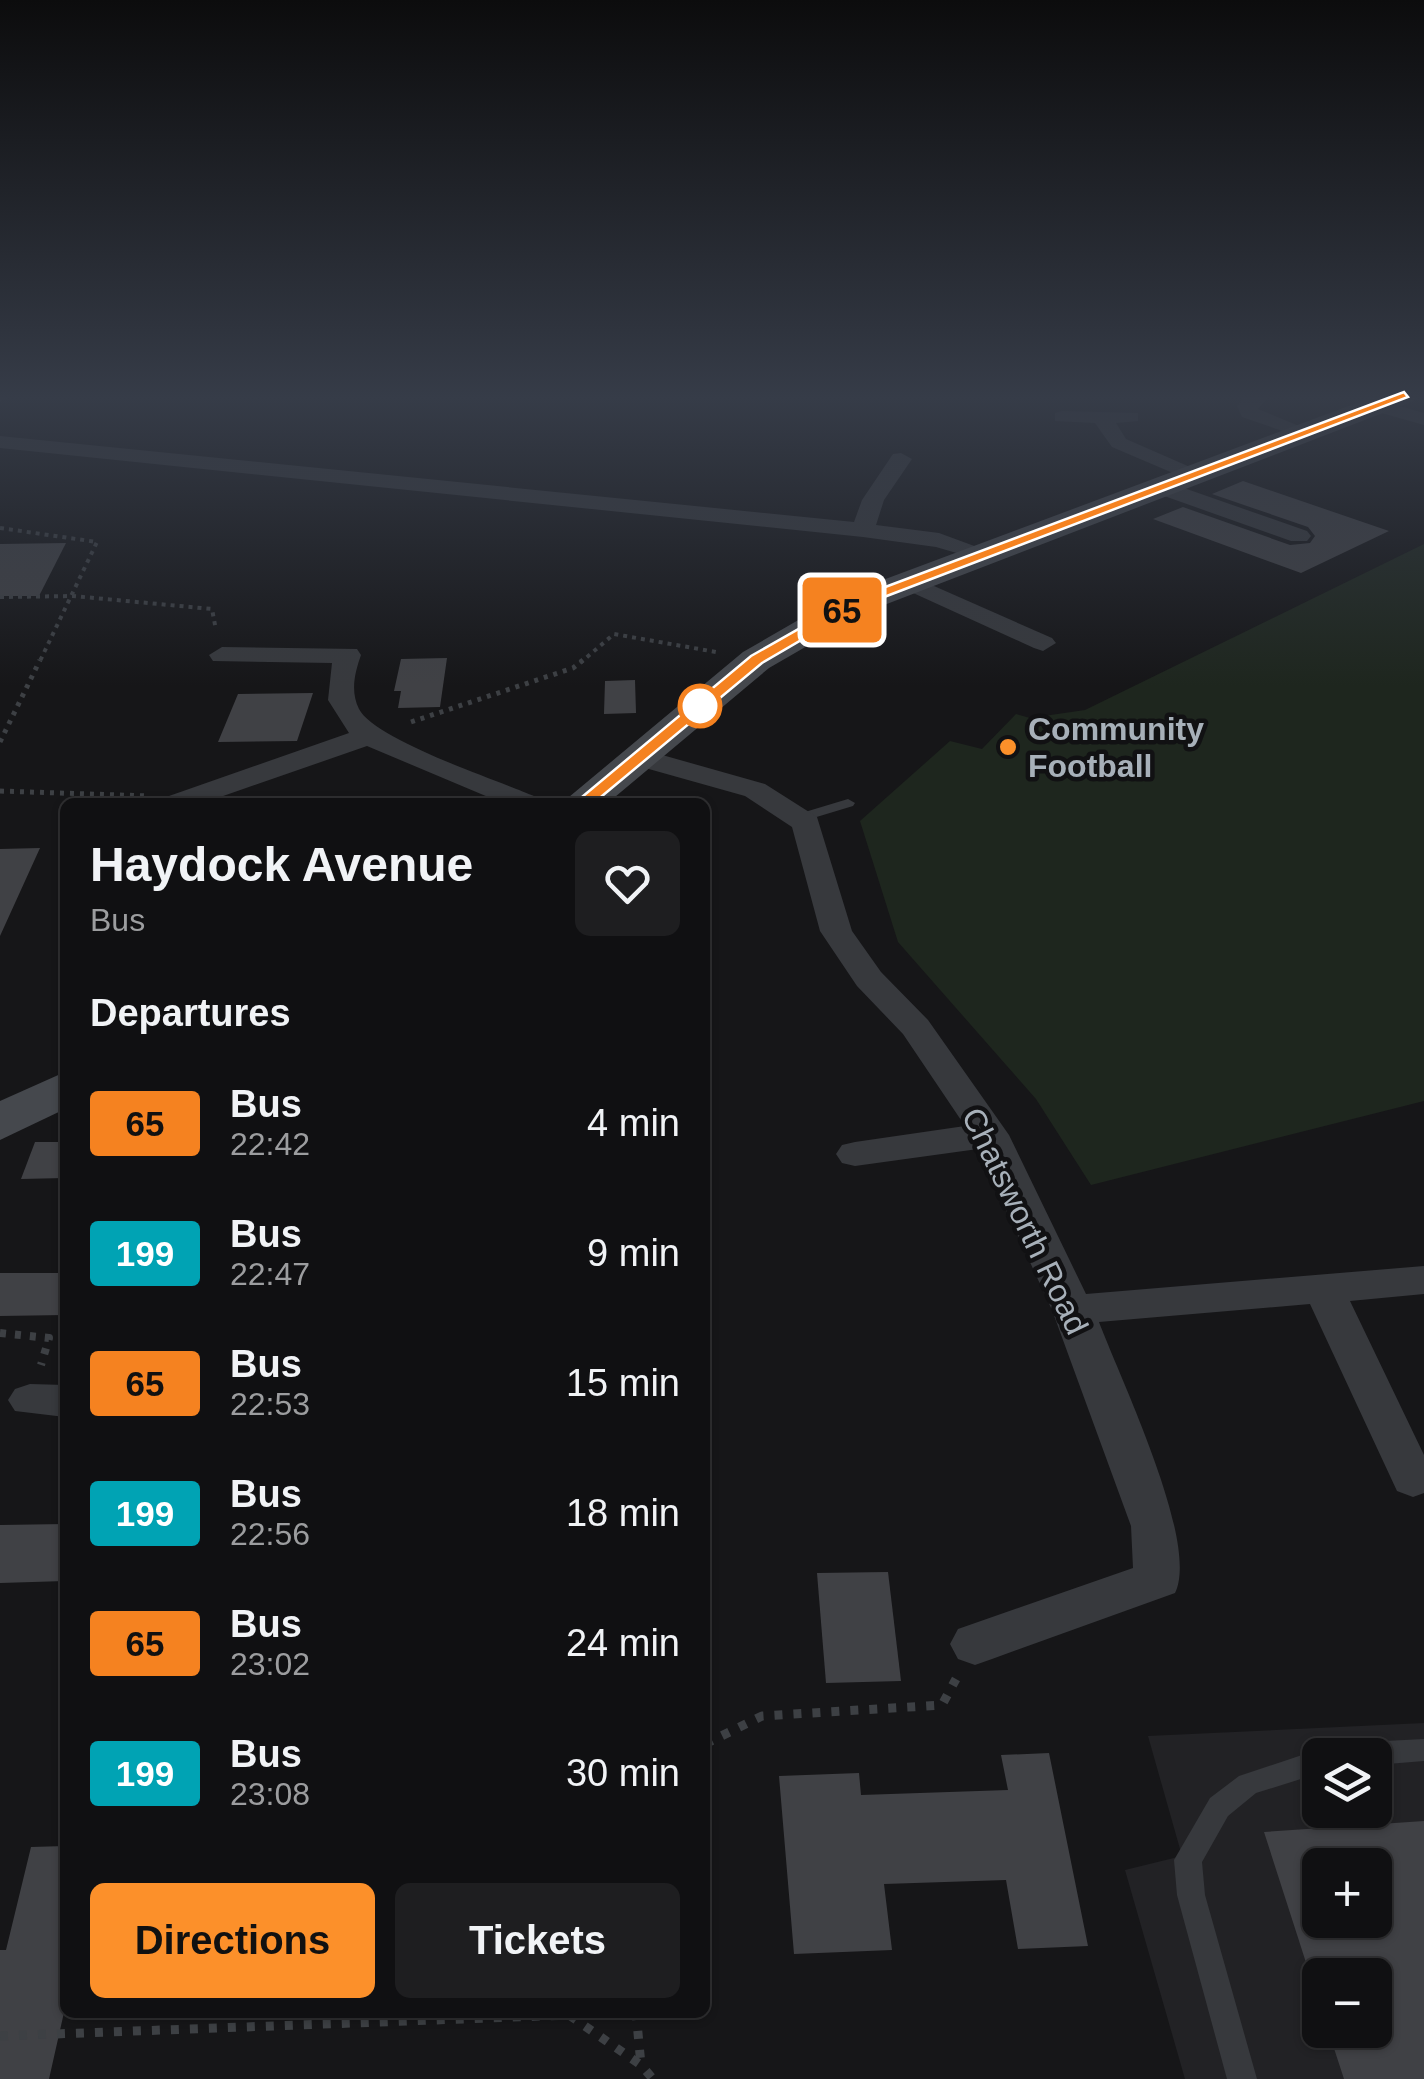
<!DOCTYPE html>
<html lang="en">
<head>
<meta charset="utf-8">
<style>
	:root { --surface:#101012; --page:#1e1e20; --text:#f1f3f6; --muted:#9c9d9f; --line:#303032; --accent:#fc902a }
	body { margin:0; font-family:Helvetica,sans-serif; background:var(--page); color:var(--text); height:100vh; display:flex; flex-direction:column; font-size:38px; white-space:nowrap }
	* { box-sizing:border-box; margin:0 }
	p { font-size:32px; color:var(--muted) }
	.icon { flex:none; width:55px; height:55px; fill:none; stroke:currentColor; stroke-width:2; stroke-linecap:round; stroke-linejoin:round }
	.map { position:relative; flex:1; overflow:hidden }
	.details { position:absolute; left:60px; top:798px; width:650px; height:1220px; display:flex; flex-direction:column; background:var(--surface); border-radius:15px; box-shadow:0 2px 8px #0004,0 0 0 2px var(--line) }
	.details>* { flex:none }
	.badge { padding:0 20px; border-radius:8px; font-size:35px; line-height:65px }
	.buttons { position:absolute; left:1302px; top:1738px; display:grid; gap:20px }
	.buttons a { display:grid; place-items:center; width:90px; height:90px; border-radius:15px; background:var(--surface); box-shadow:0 2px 8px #0004,0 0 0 2px var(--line); font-size:50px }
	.map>.badge { position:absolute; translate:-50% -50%; box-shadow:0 0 0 5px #fff }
	h2 { padding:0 30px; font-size:38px; line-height:90px }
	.round { display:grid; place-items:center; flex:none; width:105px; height:105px; border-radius:15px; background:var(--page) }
	.headline { display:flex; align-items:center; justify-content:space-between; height:170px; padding:0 30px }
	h1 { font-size:48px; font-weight:700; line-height:75px }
	.cta { display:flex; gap:20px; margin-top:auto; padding:20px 30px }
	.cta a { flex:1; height:115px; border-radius:15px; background:var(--accent); color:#111; font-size:40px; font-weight:700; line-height:115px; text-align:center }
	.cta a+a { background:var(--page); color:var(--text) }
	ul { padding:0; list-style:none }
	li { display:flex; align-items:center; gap:30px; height:130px; padding:0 30px }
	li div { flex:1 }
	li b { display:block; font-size:38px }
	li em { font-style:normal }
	li .badge { min-width:110px; font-weight:700; text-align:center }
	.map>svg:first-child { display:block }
</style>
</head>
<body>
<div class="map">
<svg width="1424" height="2079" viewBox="0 0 1424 2079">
	<rect width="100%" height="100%" fill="#161618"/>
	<path fill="#222225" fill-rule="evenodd" d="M1424,1723V2079H1185L1125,1870L1182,1856L1148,1736ZM1320,1755H1375V1810H1320ZM1320,1865H1375V1920H1320ZM1320,1975H1375V2030H1320Z"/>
	<polygon fill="#1e261e" points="1424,544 1424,1101 1091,1185 1036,1099 898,942 860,821 950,741 982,749 1016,714 1030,718 1085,710"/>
	<g fill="#404145" fill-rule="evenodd">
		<polygon points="1243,481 1389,531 1301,573 1153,519 1183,507 1290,545 1310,543 1315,536 1308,527 1212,494"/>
		<polygon points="66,543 39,596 0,596 0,544"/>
		<polygon points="447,658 440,707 398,708 401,691 394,691 401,659"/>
		<polygon points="635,680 636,713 604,714 605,681"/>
		<polygon points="313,693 297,741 218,742 238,694"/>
		<polygon points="40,848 0,936 0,849"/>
		<polygon points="35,1142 65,1142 65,1178 21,1179"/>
		<polygon points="0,1273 65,1273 65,1315 0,1316"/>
		<polygon points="65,1524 65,1581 0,1583 0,1525"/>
		<polygon points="888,1572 901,1681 826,1683 817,1573"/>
		<polygon points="1049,1753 1088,1946 1018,1949 1006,1880 884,1884 892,1950 794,1954 779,1776 859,1773 861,1795 1008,1790 1001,1755"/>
		<path d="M1424,1821V2079H1344L1328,2030H1375V1975H1320V2006L1264,1832ZM1320,1865H1375V1920H1320Z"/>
		<polygon points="65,1846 65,2008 49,2079 0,2079 0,1950 6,1950 31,1847"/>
	</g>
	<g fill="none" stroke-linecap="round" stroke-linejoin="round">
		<g stroke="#3d4044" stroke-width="4" stroke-dasharray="4 5" stroke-linecap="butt">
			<polyline points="0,528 97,542 39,663"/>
			<polyline points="0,597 73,596 212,609 216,630"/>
			<polyline points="580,663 614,634 716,652"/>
		</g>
		<g stroke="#3d4044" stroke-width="5" stroke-dasharray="4 6" stroke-linecap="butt">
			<polyline points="411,722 573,668 583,660"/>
			<polyline points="0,742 40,660"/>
			<polyline points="0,791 149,796"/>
		</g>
		<polyline stroke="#3d4044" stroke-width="8" stroke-dasharray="6 9" stroke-linecap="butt" points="0,1333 49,1338 41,1365"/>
		<g stroke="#3d4044" stroke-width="9" stroke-dasharray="8 11" stroke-linecap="butt">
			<polyline points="705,1744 762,1716 942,1705 956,1679"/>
			<polyline points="636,2012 641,2065"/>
			<polyline points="0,2036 569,2015 641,2065 653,2079"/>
		</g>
		<g fill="#37393d" fill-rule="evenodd">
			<polygon points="848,799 855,803 853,806 800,822 793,818 795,815"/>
			<polygon points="1424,1739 1424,1761 1375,1765 1375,1755 1333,1755 1337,1747 1346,1743"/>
			<polygon points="1320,1749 1330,1755 1320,1755 1320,1773 1256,1793 1228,1816 1202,1862 1205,1895 1257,2079 1227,2079 1177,1895 1174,1860 1210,1798 1239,1776"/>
		</g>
		<g fill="#37393d" fill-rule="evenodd">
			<polygon points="0,395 11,395 0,402"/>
			<polygon points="1247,395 1269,395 1258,409 1316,433 1306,439 1242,417 1237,406"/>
			<polygon points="1378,400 1424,413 1424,425 1371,410 1368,406"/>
			<polygon points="1062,411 1138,413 1138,421 1116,423 1126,439 1206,474 1195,481 1187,479 1112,447 1095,423 1055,421 1055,413"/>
			<polygon points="0,436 854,522 862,500 893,454 901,453 912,459 884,500 876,525 939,533 996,554 984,561 936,547 863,537 0,448"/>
			<polygon points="1161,480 1307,531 1311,536 1307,541 1291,541 1153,492 1150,487"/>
			<polygon points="909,575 1052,638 1056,643 1043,651 1034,648 900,587 897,582"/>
			<path d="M222,647L357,649L361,655C355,672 350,691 359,709C375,740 497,780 534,796L539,802H500L367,746L206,802H165L169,796L349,733L328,700L332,663L213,661L209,655Z"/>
			<path d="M641,749L765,784L817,817L852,931L881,972L928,1020L1009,1135L1086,1294L1424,1266V1294L1350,1301L1424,1455V1493L1413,1497L1397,1491L1310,1304L1099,1322C1120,1378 1200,1543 1175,1593L992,1659L975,1665L958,1659L950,1644L958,1629L1133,1568L1131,1526L1052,1310L978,1149L855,1166L842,1163L836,1154L842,1145L855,1142L965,1126L903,1034L857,986L820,931L792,827L745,796L631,764L627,758Z"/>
			<polygon points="30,1384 65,1385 65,1417 15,1411 8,1400 15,1389"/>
		</g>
		<g fill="#45484d" fill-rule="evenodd">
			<polygon points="1378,395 1418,395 1414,401 866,612 769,668 609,802 563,802 743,652 840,596"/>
			<polygon points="65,1072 65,1109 0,1140 0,1101"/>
		</g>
	</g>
	<linearGradient id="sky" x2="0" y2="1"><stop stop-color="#0c0c0d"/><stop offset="0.58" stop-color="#363c48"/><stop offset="1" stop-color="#363c48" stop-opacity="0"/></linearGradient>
	<rect width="1424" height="686" fill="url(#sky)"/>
	<polygon fill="#f58220" stroke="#fff" stroke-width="2.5" points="1404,392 1408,397 858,607 762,663 590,806 576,802 751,656 848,601"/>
	<circle fill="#fff" stroke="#f58220" stroke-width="5" cx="700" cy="706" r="20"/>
	<circle fill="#fc902a" stroke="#111113" stroke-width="4" cx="1008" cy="747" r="10"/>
	<g text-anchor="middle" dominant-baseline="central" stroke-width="9" stroke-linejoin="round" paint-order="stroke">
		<g font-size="32" font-weight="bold" fill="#a7b0b9" stroke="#111113" text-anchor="start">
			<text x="1028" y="729">Community<tspan x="1028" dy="37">Football</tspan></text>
		</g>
		<g font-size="32" fill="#a7b0b9" stroke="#111113">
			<text transform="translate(1025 1221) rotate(64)">Chatsworth Road</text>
		</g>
	</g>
</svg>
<div class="buttons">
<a><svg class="icon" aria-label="layers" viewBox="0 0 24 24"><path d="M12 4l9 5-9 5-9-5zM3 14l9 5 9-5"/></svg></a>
<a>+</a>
<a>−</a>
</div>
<b class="badge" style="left:842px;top:610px;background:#f58220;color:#111">65</b>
<section class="details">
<div class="headline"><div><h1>Haydock Avenue</h1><p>Bus</p></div><a class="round"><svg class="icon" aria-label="heart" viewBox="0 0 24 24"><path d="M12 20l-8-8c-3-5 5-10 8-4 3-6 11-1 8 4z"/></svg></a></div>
<h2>Departures</h2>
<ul>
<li><span class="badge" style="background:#f58220;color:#111">65</span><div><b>Bus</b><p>22:42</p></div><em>4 min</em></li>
<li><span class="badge" style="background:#00a3b4;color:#fff">199</span><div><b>Bus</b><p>22:47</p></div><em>9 min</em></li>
<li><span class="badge" style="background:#f58220;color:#111">65</span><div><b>Bus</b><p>22:53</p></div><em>15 min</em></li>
<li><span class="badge" style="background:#00a3b4;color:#fff">199</span><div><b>Bus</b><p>22:56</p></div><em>18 min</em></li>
<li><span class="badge" style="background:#f58220;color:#111">65</span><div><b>Bus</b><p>23:02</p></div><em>24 min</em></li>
<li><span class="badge" style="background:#00a3b4;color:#fff">199</span><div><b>Bus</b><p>23:08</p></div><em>30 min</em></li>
</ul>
<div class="cta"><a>Directions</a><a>Tickets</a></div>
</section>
</div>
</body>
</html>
